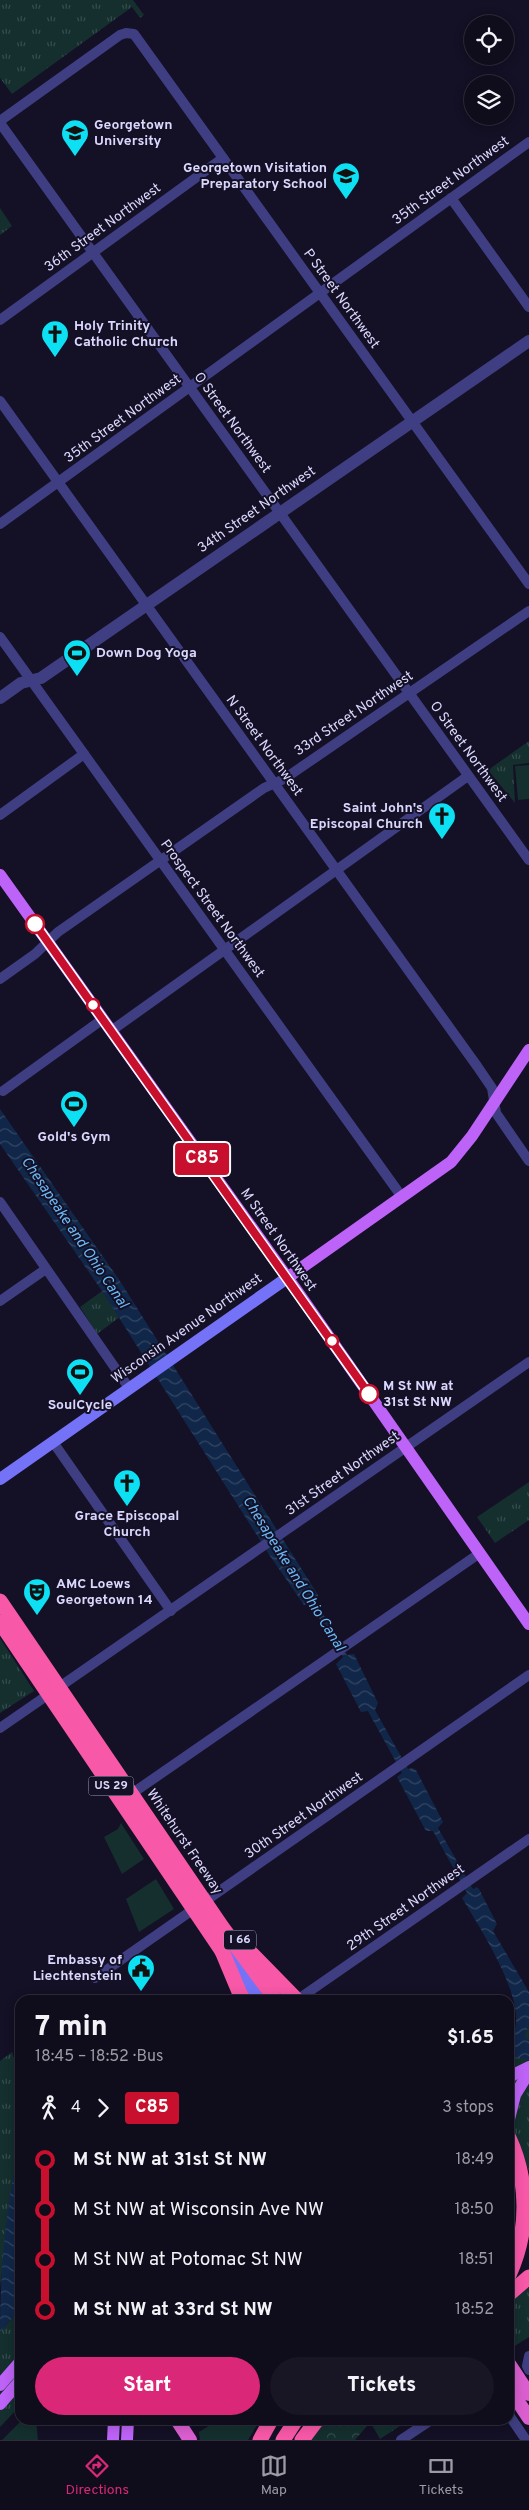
<!DOCTYPE html>
<html lang="en">
<head>
<meta charset="utf-8">
<style>
	:root { --surface:#0f0c1c; --page:#181525; --text:#f1f3f6; --muted:#9b9ba3; --line:#2f2c3b; --accent:#db2777 }
	body { margin:0; font-family:Overpass,sans-serif; background:var(--page); color:var(--text); height:100vh; display:flex; flex-direction:column; font-size:19px; white-space:nowrap }
	* { box-sizing:border-box; margin:0 }
	p { font-size:16px; color:var(--muted) }
	.icon { flex:none; width:28px; height:28px; fill:none; stroke:currentColor; stroke-width:2; stroke-linecap:round; stroke-linejoin:round }
	.map { position:relative; flex:1; overflow:hidden }
	.sheet { position:absolute; left:15px; top:1995px; width:499px; height:430px; display:flex; flex-direction:column; background:var(--surface); border-radius:15px; box-shadow:0 2px 12px #0003,0 0 0 1px var(--line) }
	.sheet>* { flex:none }
	.badge { padding:0 10px; border-radius:4px; font-size:18px; line-height:32px }
	.tools { position:absolute; left:464px; top:15px; display:grid; gap:10px }
	.tools a { display:grid; place-items:center; width:50px; height:50px; border-radius:50%; background:var(--surface); box-shadow:0 2px 12px #0003,0 0 0 1px var(--line); font-size:25px }
	.map>.badge { position:absolute; translate:-50% -50%; box-shadow:0 0 0 2px #fff }
	.legs { display:flex; align-items:center; gap:8px; height:55px; padding:0 20px; font-size:16px }
	.legs p { margin-inline-start:auto }
	.overview { display:flex; align-items:center; justify-content:space-between; height:85px; padding:0 20px }
	h1 { font-size:28px; font-weight:800; line-height:38px }
	.action { display:flex; gap:10px; margin-top:auto; padding:10px 20px }
	.action a { flex:1; height:58px; border-radius:30px; background:var(--accent); color:#fff; font-size:20px; font-weight:800; line-height:58px; text-align:center }
	.action a+a { background:var(--page); color:var(--text) }
	ul { padding:0 20px; list-style:none }
	li { display:flex; align-items:center; gap:18px; height:50px; font-size:19px }
	li i { display:grid; place-items:center; width:8px; height:100%; margin:0 6px; background:currentColor }
	li i::after { content:''; width:12px; height:12px; margin:-6px; border:4px solid; border-radius:50%; background:var(--surface) }
	li p { margin-inline-start:auto }
	li:first-child i { background:linear-gradient(#0000 50%,currentColor 0) }
	li:last-child i { background:linear-gradient(currentColor 50%,#0000 0) }
	.tabs { display:flex; justify-content:space-around; align-items:center; height:70px; border-top:1px solid var(--line); background:var(--surface); font-size:14px; color:var(--muted) }
	.tabs a { display:grid; justify-items:center; gap:2px }
	.tabs .on { color:var(--accent) }
	.map>svg:first-child { display:block }
</style>
</head>
<body>
<div class="map">
<svg width="529" height="2440" viewBox="0 0 529 2440">
	<defs>
		<pattern id="forest-crowns" width="20" height="18" patternUnits="userSpaceOnUse" patternTransform="scale(1.25)"><rect width="20" height="18" fill="#142f2e"/><path d="M2 6a3 3 0 1 1 6 0M12 15a3 3 0 1 1 6 0" fill="none" stroke="#364c4d"/></pattern>
		<pattern id="park-tufts" width="24" height="20" patternUnits="userSpaceOnUse" patternTransform="scale(1.25)"><rect width="24" height="20" fill="#142f2e"/><path d="M3 7l-1-3M5 7V3M7 7l1-3M15 17l-1-3M17 17v-4M19 17l1-3" fill="none" stroke="#364c4d"/></pattern>
		<pattern id="water-waves" width="16" height="10" patternUnits="userSpaceOnUse" patternTransform="scale(1.25)"><rect width="16" height="10" fill="#112749"/><path d="M0 5q4-4 8 0t8 0" fill="none" stroke="#334664"/></pattern>
	</defs>
	<rect width="100%" height="100%" fill="#141025"/>
	<g fill="#142f2e">
		<polygon points="529,765 529,799 518,800 515,766"/>
		<polygon points="121,1823 144,1859 122,1874 104,1837 118,1829"/>
		<polygon points="156,1879 174,1909 139,1932 126,1899"/>
		<polygon points="22,2420 36,2420 38,2440 2,2440"/>
		<polygon points="218,2420 260,2420 248,2440 200,2440 199,2432"/>
	</g>
	<polygon fill="url(#forest-crowns)" points="324,2420 375,2420 367,2426 355,2440 308,2440"/>
	<g fill="url(#park-tufts)">
		<polygon points="0,0 133,0 144,15 140,18 132,7 12,94 0,78"/>
		<polygon points="0,208 12,226 0,235"/>
		<polygon points="529,741 529,763 513,765 515,803 488,770"/>
		<polygon points="102,1291 120,1317 97,1334 80,1307"/>
		<polygon points="529,1482 529,1520 495,1543 477,1517"/>
		<polygon points="0,1638 34,1691 0,1713"/>
		<polygon points="529,2025 529,2171 520,2146 509,2136 509,2056 524,2037"/>
		<polygon points="12,2052 20,2077 20,2144 15,2167 0,2288 0,2061"/>
		<polygon points="529,2287 529,2337 510,2349 509,2301"/>
		<polygon points="20,2309 20,2406 0,2427 0,2332"/>
		<polygon points="380,2420 409,2420 380,2439 372,2425"/>
	</g>
	<g fill="url(#water-waves)">
		<path d="M0,1109L120,1281L318,1595L316,1602L347,1655L354,1654L378,1703L375,1710L408,1769L413,1768L416,1770L443,1822L438,1828L473,1889L477,1887L479,1889L497,1924L493,1931L529,1992V2025L524,2037L529,2039V2060L509,2056V2034H513C529,2002 479,1927 462,1898L467,1893L433,1831H426L397,1777L402,1773L369,1713L368,1711L361,1712L336,1664L343,1657L311,1605H304L270,1556L102,1291L0,1144Z"/>
		<path d="M20,2144V2309L0,2332C0,2270 6,2204 20,2144Z"/>
	</g>
	<g fill="none" stroke-linecap="round" stroke-linejoin="round">
		<g stroke="#3f3e82" stroke-width="10">
			<polyline points="0,121 120,35 126,33 134,34 529,584"/>
			<polyline points="0,123 529,860"/>
			<polyline points="451,198 529,307"/>
			<polyline points="0,320 223,158"/>
			<polyline points="0,401 477,1066 492,1088 496,1113 529,1161"/>
			<polyline points="0,524 529,142"/>
			<polyline points="0,637 402,1197"/>
			<polyline points="0,815 84,754"/>
			<polyline points="0,979 35,954 58,932 264,788 284,779 529,611"/>
			<polyline points="111,1031 468,776"/>
			<polyline points="3,1091 103,1019"/>
			<polyline points="0,1202 129,1388"/>
			<polyline points="0,1301 46,1269"/>
			<polyline points="53,1442 171,1611"/>
			<polyline points="0,1728 529,1362"/>
			<polyline points="127,1797 480,1553"/>
			<polyline points="95,1978 529,1675"/>
			<polyline points="297,2000 529,1839"/>
			<polyline points="529,2356 527,2366 529,2370"/>
			<polyline points="509,2415 526,2440"/>
			<polyline points="401,2440 431,2420"/>
		</g>
		<polyline stroke="#3f3e82" stroke-width="12" points="0,698 21,683 41,678 529,341"/>
		<g stroke="#7473f8" stroke-width="12">
			<polyline points="0,1479 287,1278"/>
			<polyline points="224,1942 259,2000"/>
		</g>
		<g stroke="#bd63f7" stroke-width="12">
			<polyline points="0,875 299,1294 529,1624"/>
			<polyline points="287,1278 451,1162 472,1136 529,1050"/>
			<polyline points="509,2077 529,2067"/>
			<polyline points="509,2119 515,2095 529,2072"/>
			<polyline points="0,2385 20,2362"/>
			<polyline points="0,2404 20,2381"/>
			<polyline points="113,2440 114,2420"/>
			<polyline points="127,2440 128,2420"/>
		</g>
		<g stroke="#da5ecf" stroke-width="14">
			<polyline points="509,2364 529,2394"/>
			<polyline points="509,2388 529,2418"/>
			<polyline points="177,2420 190,2440"/>
		</g>
		<g stroke="#f758a7" stroke-width="15">
			<polyline points="222,1951 240,1994 240,2000"/>
			<path d="M509,2138C529,2181 529,2232 509,2275"/>
			<polyline points="509,2294 529,2277"/>
			<polyline points="260,2440 271,2420"/>
			<polyline points="283,2440 296,2420"/>
			<polyline points="302,2440 317,2420"/>
		</g>
		<g stroke="#f758a7" stroke-width="15">
			<polyline points="0,1601 222,1927 276,2000"/>
			<polyline points="0,1622 222,1951"/>
			<polyline points="251,1953 297,2000"/>
			<polyline points="240,1994 244,2000"/>
		</g>
	</g>
	<g fill="none" stroke-linecap="round" stroke-linejoin="round">
		<g stroke="#fff" stroke-width="11">
			<polyline id="line-1" points="35,924 369,1394"/>
		</g>
		<use href="#line-1" stroke="#c8102e" stroke-width="8"/>
	</g>
	<defs>
		<g id="university-pin" transform="scale(1.4375)"><path d="M0 17L-7.5 6A9.5 9.5 0 1 1 7.5 6Z" fill="#0de0f3" stroke="#141025"/><path d="M0-5L7-2L0 1L-7-2ZM-4 1L0 2.5L4 1V4Q0 6-4 4Z" fill="#111"/></g>
		<g id="school-pin" transform="scale(1.4375)"><path d="M0 17L-7.5 6A9.5 9.5 0 1 1 7.5 6Z" fill="#0de0f3" stroke="#141025"/><path d="M0-5L7-2L0 1L-7-2ZM-4 1L0 2.5L4 1V4Q0 6-4 4Z" fill="#111"/></g>
		<g id="church-pin" transform="scale(1.4375)"><path d="M0 17L-7.5 6A9.5 9.5 0 1 1 7.5 6Z" fill="#0de0f3" stroke="#141025"/><path d="M-1.2-6h2.4v3.5h3.3v2.4h-3.3V6h-2.4V-.1h-3.3v-2.4h3.3Z" fill="#111"/></g>
		<g id="stadium-pin" transform="scale(1.4375)"><path d="M0 17L-7.5 6A9.5 9.5 0 1 1 7.5 6Z" fill="#0de0f3" stroke="#141025"/><path d="M0-5a6.5 5 0 1 0 0 10a6.5 5 0 1 0 0-10ZM-3.5-1.8h7v3.6h-7Z" fill="#111"/></g>
		<g id="theatre-pin" transform="scale(1.4375)"><path d="M0 17L-7.5 6A9.5 9.5 0 1 1 7.5 6Z" fill="#0de0f3" stroke="#141025"/><path d="M-5-5.5Q0-4 5-5.5V0Q5 5 0 6Q-5 5-5 0ZM-3.3-2.5H-1v1.5H-3.3ZM1-2.5H3.3v1.5H1ZM-2.8 1Q0 5.5 2.8 1Z" fill="#111"/></g>
		<g id="civic-pin" transform="scale(1.4375)"><path d="M0 17L-7.5 6A9.5 9.5 0 1 1 7.5 6Z" fill="#0de0f3" stroke="#141025"/><path d="M-.6-6.5H3V-4.5H.6V-3L4-1V1h2V6H-6V1h2V-1L-.6-3ZM-1.2 2.5V6h2.4V2.5Z" fill="#111"/></g>
	</defs>
	<g fill-rule="evenodd">
		<use href="#university-pin" x="75" y="133"/>
		<use href="#school-pin" x="346" y="176"/>
		<use href="#church-pin" x="55" y="334"/>
		<use href="#stadium-pin" x="77" y="653"/>
		<use href="#church-pin" x="442" y="816"/>
		<use href="#stadium-pin" x="74" y="1104"/>
		<use href="#stadium-pin" x="80" y="1372"/>
		<use href="#church-pin" x="127" y="1483"/>
		<use href="#theatre-pin" x="37" y="1592"/>
		<use href="#civic-pin" x="141" y="1968"/>
	</g>
	<g fill="#fff" stroke="#c8102e" stroke-width="2.5">
		<circle cx="35" cy="924" r="9"/>
		<circle cx="93" cy="1005" r="6"/>
		<circle cx="332" cy="1341" r="6"/>
		<circle cx="369" cy="1394" r="9"/>
	</g>
	<g text-anchor="middle" dominant-baseline="central" stroke-width="4" stroke-linejoin="round" paint-order="stroke">
		<g fill="#141025" stroke="#9f9bbc" stroke-width="1">
			<rect x="88.5" y="1776.5" width="45" height="19" rx="4"/>
			<rect x="224" y="1930.5" width="32" height="19" rx="4"/>
		</g>
		<g font-size="12" font-weight="bold" fill="#dad7fd">
			<text x="111" y="1786">US 29</text>
			<text x="240" y="1940">I 66</text>
		</g>
		<g font-size="14" font-weight="bold" fill="#dad7fd" stroke="#141025" text-anchor="start">
			<text x="94" y="125">Georgetown<tspan x="94" dy="16">University</tspan></text>
			<text x="327" y="168" text-anchor="end">Georgetown Visitation<tspan x="327" dy="16">Preparatory School</tspan></text>
			<text x="74" y="326">Holy Trinity<tspan x="74" dy="16">Catholic Church</tspan></text>
			<text x="96" y="653">Down Dog Yoga</text>
			<text x="423" y="808" text-anchor="end">Saint John's<tspan x="423" dy="16">Episcopal Church</tspan></text>
			<text x="74" y="1137" text-anchor="middle">Gold's Gym</text>
			<text x="80" y="1405" text-anchor="middle">SoulCycle</text>
			<text x="127" y="1516" text-anchor="middle">Grace Episcopal<tspan x="127" dy="16">Church</tspan></text>
			<text x="56" y="1584">AMC Loews<tspan x="56" dy="16">Georgetown 14</tspan></text>
			<text x="122" y="1960" text-anchor="end">Embassy of<tspan x="122" dy="16">Liechtenstein</tspan></text>
		</g>
		<g font-size="14" fill="#dad7fd" stroke="#141025">
			<text transform="translate(451 181) rotate(-36)">35th Street Northwest</text>
			<text transform="translate(103 228) rotate(-36)">36th Street Northwest</text>
			<text transform="translate(341 299) rotate(54)">P Street Northwest</text>
			<text transform="translate(123 419) rotate(-36)">35th Street Northwest</text>
			<text transform="translate(232 423) rotate(54)">O Street Northwest</text>
			<text transform="translate(257 510) rotate(-35)">34th Street Northwest</text>
			<text transform="translate(354 714) rotate(-34)">33rd Street Northwest</text>
			<text transform="translate(264 746) rotate(54)">N Street Northwest</text>
			<text transform="translate(468 752) rotate(54)">O Street Northwest</text>
			<text transform="translate(212 909) rotate(54)">Prospect Street Northwest</text>
			<text transform="translate(278 1240) rotate(55)">M Street Northwest</text>
			<text transform="translate(187 1329) rotate(-35)">Wisconsin Avenue Northwest</text>
			<text transform="translate(343 1474) rotate(-35)">31st Street Northwest</text>
			<text transform="translate(304 1816) rotate(-35)">30th Street Northwest</text>
			<text transform="translate(184 1842) rotate(56)">Whitehurst Freeway</text>
			<text transform="translate(406 1908) rotate(-35)">29th Street Northwest</text>
		</g>
		<g font-size="14" font-weight="bold" fill="#dad7fd" stroke="#141025" text-anchor="start">
			<text x="383" y="1386">M St NW at<tspan x="383" dy="16">31st St NW</tspan></text>
		</g>
		<g font-size="15" font-style="italic" fill="#6ab9f8" stroke="#141025">
			<text transform="translate(74 1233) rotate(56)">Chesapeake and Ohio Canal</text>
			<text transform="translate(293 1574) rotate(58)">Chesapeake and Ohio Canal</text>
		</g>
	</g>
</svg>
<div class="tools">
<a><svg class="icon" aria-label="locate" viewBox="0 0 24 24"><circle cx="12" cy="12" r="6"/><path d="M12 2v4M12 18v4M2 12h4M18 12h4"/></svg></a>
<a><svg class="icon" aria-label="layers" viewBox="0 0 24 24"><path d="M12 4l9 5-9 5-9-5zM3 14l9 5 9-5"/></svg></a>
</div>
<b class="badge" style="left:202px;top:1159px;background:#c8102e;color:#fff">C85</b>
<section class="sheet">
<div class="overview"><div><h1>7 min</h1><p>18:45 – 18:52 · Bus</p></div><b>$1.65</b></div>
<div class="legs"><svg class="icon" aria-label="walk" viewBox="0 0 24 24"><circle cx="13" cy="4" r="2"/><path d="M13 8l-2 6 4 7M11 14l-3 7M7 12l3-4h3l4 4"/></svg>4<svg class="icon" aria-label="forward" viewBox="0 0 24 24"><path d="M9 5l7 7-7 7"/></svg><b class="badge" style="background:#c8102e;color:#fff">C85</b><p>3 stops</p></div>
<ul>
<li><i style="color:#c8102e"></i><b>M St NW at 31st St NW</b><p>18:49</p></li>
<li><i style="color:#c8102e"></i><span>M St NW at Wisconsin Ave NW</span><p>18:50</p></li>
<li><i style="color:#c8102e"></i><span>M St NW at Potomac St NW</span><p>18:51</p></li>
<li><i style="color:#c8102e"></i><b>M St NW at 33rd St NW</b><p>18:52</p></li>
</ul>
<div class="action"><a>Start</a><a>Tickets</a></div>
</section>
</div>
<nav class="tabs">
<a class="on"><svg class="icon" aria-label="directions" viewBox="0 0 24 24"><path d="M12 3l9 9-9 9-9-9zM9 14v-3h6M13 9l2 2-2 2"/></svg>Directions</a>
<a><svg class="icon" aria-label="map" viewBox="0 0 24 24"><path d="M3 6l6-2 6 2 6-2v14l-6 2-6-2-6 2zM9 4v14M15 6v14"/></svg>Map</a>
<a><svg class="icon" aria-label="tickets" viewBox="0 0 24 24"><path d="M3 7h18v10H3zM15 7v10"/></svg>Tickets</a>
</nav>
</body>
</html>
